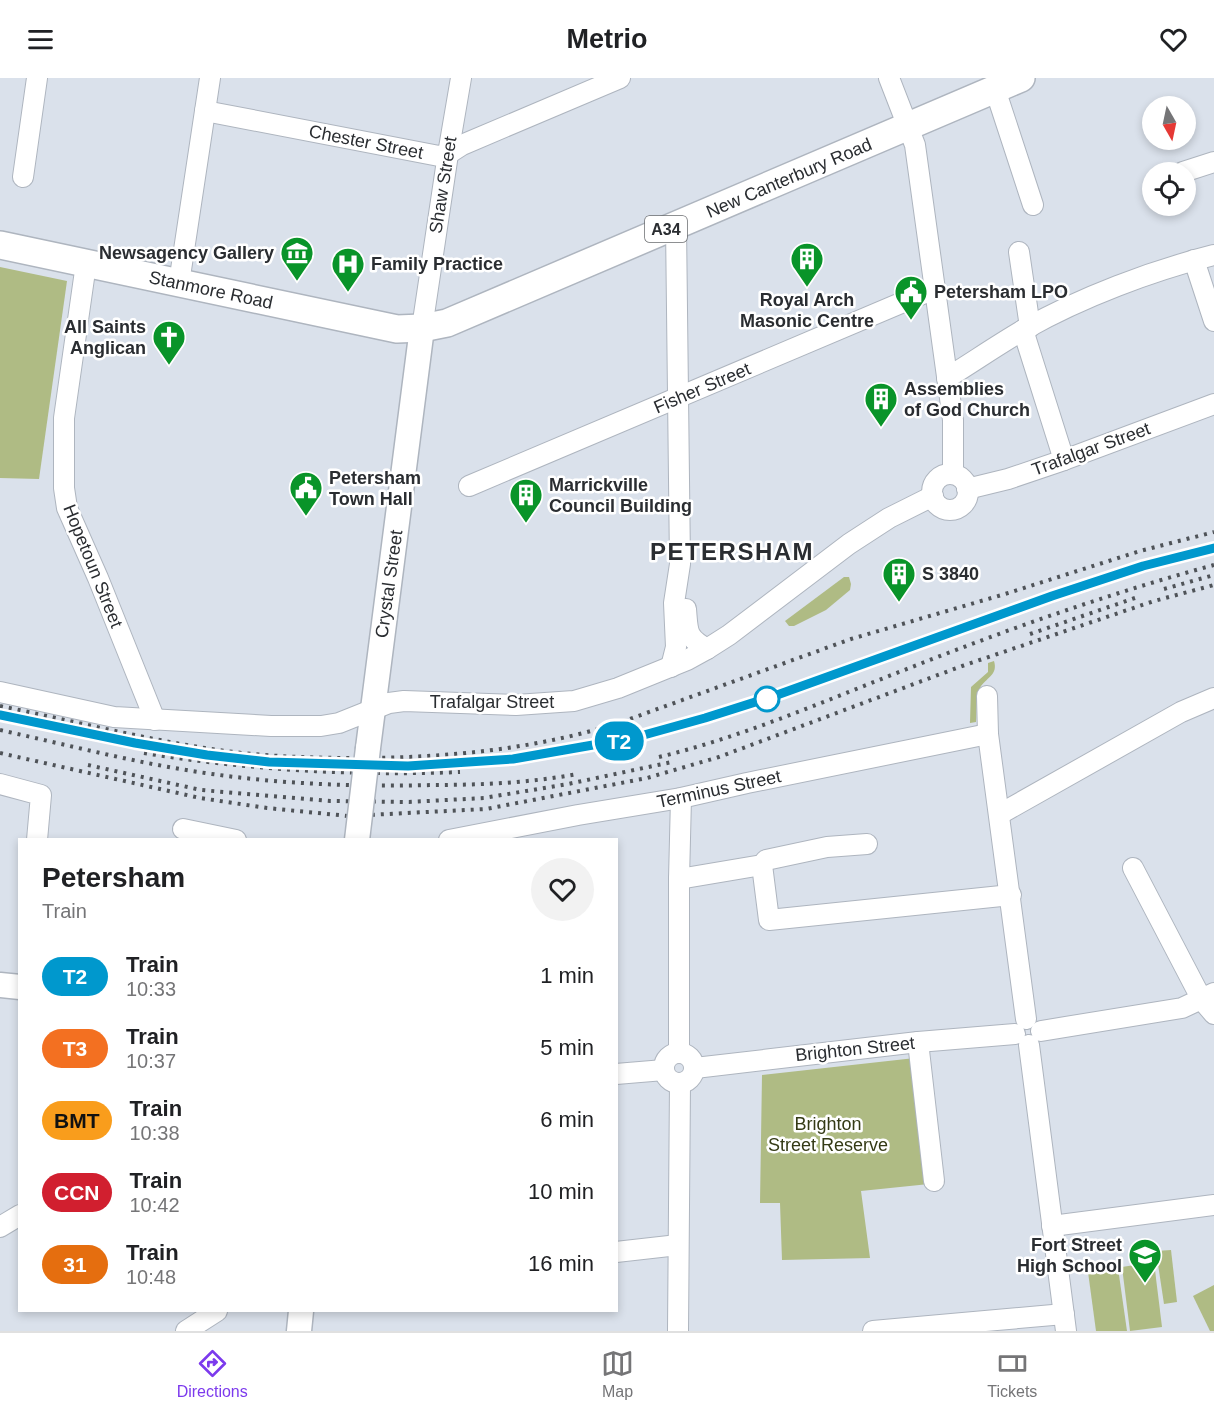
<!DOCTYPE html>
<html lang="en">
<head>
<meta charset="utf-8">
<style>
	:root { --surface:#fff; --page:#f2f2f2; --text:#202124; --muted:#757577; --line:#e0e0e0; --accent:#7c3aed }
	body { margin:0; font-family:Helvetica,sans-serif; background:var(--page); color:var(--text); height:100vh; display:flex; flex-direction:column; font-size:22px; white-space:nowrap }
	* { box-sizing:border-box; margin:0 }
	p { font-size:20px; color:var(--muted) }
	.icon { flex:none; width:33px; height:33px; fill:none; stroke:currentColor; stroke-width:2; stroke-linecap:round; stroke-linejoin:round }
	.map { position:relative; flex:1; overflow:hidden }
	.details { position:absolute; left:18px; top:760px; width:600px; height:474px; display:flex; flex-direction:column; background:var(--surface); border-radius:0px; box-shadow:0 3px 9px #0003 }
	.details>* { flex:none }
	.badge { padding:0 12px; border-radius:20px; font-size:21px; line-height:39px }
	.needle { width:39px; rotate:171deg }
	.tools { position:absolute; left:1142px; top:18px; display:grid; gap:12px }
	.tools a { display:grid; place-items:center; width:54px; height:54px; border-radius:50%; background:var(--surface); box-shadow:0 3px 9px #0003; font-size:30px }
	.map>.badge { position:absolute; translate:-50% -50%; box-shadow:0 0 0 3px #fff }
	.round { display:grid; place-items:center; flex:none; width:63px; height:63px; border-radius:32px; background:var(--page) }
	.headline { display:flex; align-items:center; justify-content:space-between; height:102px; padding:0 24px }
	h1 { font-size:28px; font-weight:600; line-height:45px }
	ul { padding:0; list-style:none }
	li { display:flex; align-items:center; gap:18px; height:72px; padding:0 24px }
	li div { flex:1 }
	li b { display:block; font-size:22px }
	li em { font-style:normal }
	li .badge { min-width:66px; font-weight:700; text-align:center }
	header { display:flex; justify-content:space-between; align-items:center; height:78px; padding:0 24px; background:var(--surface); font-size:27px; font-weight:600 }
	.tab-bar { display:flex; justify-content:space-around; align-items:center; height:84px; border-top:2px solid var(--line); background:var(--surface); font-size:16px; color:var(--muted) }
	.tab-bar a { display:grid; justify-items:center; gap:3px }
	.tab-bar .selected { color:var(--accent) }
	.map>svg:first-child { display:block }
</style>
</head>
<body>
<header><svg class="icon" aria-label="menu" viewBox="0 0 24 24"><path d="M4 6h16M4 12h16M4 18h16"/></svg>Metrio<svg class="icon" aria-label="heart" viewBox="0 0 24 24"><path d="M12 20l-8-8c-3-5 5-10 8-4 3-6 11-1 8 4z"/></svg></header>
<div class="map">
<svg width="1214" height="1253" viewBox="0 0 1214 1253">
	<rect width="100%" height="100%" fill="#dae1eb"/>
	<g fill="#afbb84">
		<polygon points="0,189 67,203 39,401 0,400"/>
		<polygon points="844,499 849,499 851,506 850,512 826,532 794,548 789,548 785,543"/>
		<path d="M994,583C998,596 988,599 981,608C975,617 977,634 976,644L970,645L971,609L988,594V585Z"/>
		<polygon points="915,980 929,1106 861,1113 870,1180 782,1182 780,1125 760,1125 762,997"/>
		<polygon points="1171,1172 1177,1224 1164,1226 1156,1173"/>
		<polygon points="1154,1184 1162,1249 1130,1253 1122,1189"/>
		<polygon points="1118,1190 1127,1253 1096,1253 1088,1194"/>
		<polygon points="1214,1207 1214,1253 1210,1253 1193,1218"/>
	</g>
	<g fill="none" stroke-linecap="round" stroke-linejoin="round">
		<g stroke="#aeb5bf" stroke-width="22">
			<g id="minor">
				<polyline points="889,0 915,67 953,342 953,396"/>
				<polyline points="995,11 1033,127"/>
				<polyline points="205,33 439,78 448,76 462,67 620,0"/>
				<polyline points="1183,94 1214,84"/>
				<polyline points="23,99 37,0"/>
				<polyline points="1019,174 1030,249"/>
				<polyline points="1194,182 1214,243"/>
				<polyline points="86,186 64,340 64,410 67,430 98,500 155,642"/>
				<polyline points="179,205 210,0"/>
				<polyline points="422,250 448,76 461,0"/>
				<polyline points="1023,252 1064,382"/>
				<path d="M947,300C973,284 999,266 1025,251C1082,219 1151,193 1214,177"/>
				<circle cx="950" cy="414" r="18"/>
				<polyline points="469,408 934,211"/>
				<polyline points="967,411 1008,401 1064,382 1214,326"/>
				<path d="M686,531C688,554 686,559 707,571"/>
				<polyline points="671,589 676,569 674,525 680,486 676,147"/>
				<polyline points="0,614 114,639 271,648 321,648 339,645 389,625 404,623 516,627 574,623 618,610 687,582 707,571 729,557 849,466 889,440 933,418"/>
				<polyline points="987,618 988,656 1026,941"/>
				<polyline points="0,706 41,717 37,762"/>
				<polyline points="1000,736 1181,634 1214,620"/>
				<polyline points="183,751 236,762"/>
				<polyline points="449,762 578,737 681,720 747,705 988,656"/>
				<polyline points="762,787 769,842 1011,817"/>
				<polyline points="1133,790 1202,922 1214,936"/>
				<polyline points="679,801 762,787 766,782 827,769 867,766"/>
				<polyline points="1041,953 1182,930 1214,915"/>
				<polyline points="918,964 934,1103"/>
				<polyline points="1029,967 1066,1253"/>
				<polyline points="679,974 679,801 681,720"/>
				<circle cx="679" cy="990" r="15"/>
				<polyline points="695,990 918,964 1015,956"/>
				<polyline points="616,996 664,992"/>
				<polyline points="1052,1148 1214,1127"/>
				<polyline points="0,1149 20,1137"/>
				<polyline points="616,1174 678,1167"/>
				<polyline points="186,1253 217,1233"/>
				<polyline points="678,1253 680,1005"/>
				<polyline points="873,1253 1064,1236"/>
			</g>
		</g>
		<g stroke="#aeb5bf" stroke-width="27">
			<g id="major">
				<polyline points="368,670 422,250"/>
				<polyline points="0,907 20,909"/>
				<polyline points="299,1253 301,1233"/>
			</g>
		</g>
		<g stroke="#aeb5bf" stroke-width="30">
			<polyline id="highway" points="0,167 397,251 422,250 447,245 1021,0"/>
		</g>
		<use href="#minor" stroke="#fff" stroke-width="20"/>
		<use href="#major" stroke="#fff" stroke-width="24"/>
		<use href="#highway" stroke="#fff" stroke-width="27"/>
		<g stroke="#4f5358" stroke-width="4" stroke-dasharray="3 6" stroke-linecap="butt">
			<polyline points="1164,511 1214,497"/>
			<polyline points="1030,556 1135,520"/>
			<path d="M0,628C68,642 136,659 205,670C254,678 305,680 355,680C444,680 530,672 616,646L851,561L1005,516L1140,473L1214,454"/>
			<path d="M0,652C68,667 136,685 205,695C280,706 356,709 432,707C480,707 529,705 577,696"/>
			<polyline points="0,675 200,720 267,730 348,738 486,731 647,700 719,679 962,588 1154,523 1214,507"/>
			<path d="M144,675C249,692 354,698 460,694"/>
			<path d="M659,679C746,658 829,621 912,589C1011,550 1111,515 1214,487"/>
			<polyline points="449,686 513,681 580,670 652,655 777,617 1051,518 1143,487 1214,470"/>
			<polyline points="88,687 201,712 330,723 409,724 484,720 568,706 672,684"/>
		</g>
		<g stroke="#aeb5bf" stroke-width="27" stroke-linecap="butt">
			<polyline id="major-bridge" points="357,762 368,670"/>
		</g>
		<use href="#major-bridge" stroke="#fff" stroke-width="24"/>
	</g>
	<g fill="none" stroke-linecap="round" stroke-linejoin="round">
		<g stroke="#fff" stroke-width="14">
			<polyline id="line" points="0,637 135,665 207,677 269,684 408,688 513,681 633,660 705,640 777,617 1052,518 1143,488 1214,470"/>
		</g>
		<use href="#line" stroke="#0098cd" stroke-width="9"/>
	</g>
	<defs>
		<g id="museum-pin" transform="scale(1.725)"><path d="M0 17L-7.5 6A9.5 9.5 0 1 1 7.5 6Z" fill="#099429" stroke="#fff"/><path d="M0-6L6-3V-2H-6V-3ZM-5-1h2V3h-2ZM-1-1h2V3h-2ZM3-1h2V3H3ZM-6 4H6V6H-6Z" fill="#fff"/></g>
		<g id="building-pin" transform="scale(1.725)"><path d="M0 17L-7.5 6A9.5 9.5 0 1 1 7.5 6Z" fill="#099429" stroke="#fff"/><path d="M-4-6H4V6H1V3H-1V6H-4ZM-2.5-4.3h1.7v1.8h-1.7ZM.8-4.3h1.7v1.8H.8ZM-2.5-1h1.7V.8h-1.7ZM.8-1h1.7V.8H.8Z" fill="#fff"/></g>
		<g id="hospital-pin" transform="scale(1.725)"><path d="M0 17L-7.5 6A9.5 9.5 0 1 1 7.5 6Z" fill="#099429" stroke="#fff"/><path d="M-5-5h3v3.5h4V-5h3V5h-3V1.5h-4V5h-3Z" fill="#fff"/></g>
		<g id="civic-pin" transform="scale(1.725)"><path d="M0 17L-7.5 6A9.5 9.5 0 1 1 7.5 6Z" fill="#099429" stroke="#fff"/><path d="M-.6-6.5H3V-4.5H.6V-3L4-1V1h2V6H-6V1h2V-1L-.6-3ZM-1.2 2.5V6h2.4V2.5Z" fill="#fff"/></g>
		<g id="church-pin" transform="scale(1.725)"><path d="M0 17L-7.5 6A9.5 9.5 0 1 1 7.5 6Z" fill="#099429" stroke="#fff"/><path d="M-1.2-6h2.4v3.5h3.3v2.4h-3.3V6h-2.4V-.1h-3.3v-2.4h3.3Z" fill="#fff"/></g>
		<g id="school-pin" transform="scale(1.725)"><path d="M0 17L-7.5 6A9.5 9.5 0 1 1 7.5 6Z" fill="#099429" stroke="#fff"/><path d="M0-5L7-2L0 1L-7-2ZM-4 1L0 2.5L4 1V4Q0 6-4 4Z" fill="#fff"/></g>
	</defs>
	<g fill-rule="evenodd">
		<use href="#museum-pin" x="297" y="175"/>
		<use href="#building-pin" x="807" y="181"/>
		<use href="#hospital-pin" x="348" y="186"/>
		<use href="#civic-pin" x="911" y="214"/>
		<use href="#church-pin" x="169" y="259"/>
		<use href="#building-pin" x="881" y="321"/>
		<use href="#civic-pin" x="306" y="410"/>
		<use href="#building-pin" x="526" y="417"/>
		<use href="#building-pin" x="899" y="496"/>
		<use href="#school-pin" x="1145" y="1177"/>
	</g>
	<circle fill="#fff" stroke="#0098cd" stroke-width="3" cx="767" cy="621" r="12"/>
	<g text-anchor="middle" dominant-baseline="central" stroke-width="5" stroke-linejoin="round" paint-order="stroke">
		<rect fill="#fff" stroke="#6a6c6f" stroke-width="1.5" x="645" y="138" width="42" height="26" rx="4.5"/>
		<g font-size="16" font-weight="bold" fill="#2a2d31">
			<text x="666" y="151">A34</text>
		</g>
		<g font-size="18" fill="#2a2d31" stroke="#fff">
			<text transform="translate(366 64) rotate(11)">Chester Street</text>
			<text transform="translate(789 100) rotate(-23)">New Canterbury Road</text>
			<text transform="translate(443 107) rotate(-81)">Shaw Street</text>
			<text transform="translate(211 212) rotate(12)">Stanmore Road</text>
			<text transform="translate(702 310) rotate(-23)">Fisher Street</text>
			<text transform="translate(1091 371) rotate(-20)">Trafalgar Street</text>
			<text transform="translate(93 488) rotate(68)">Hopetoun Street</text>
			<text transform="translate(389 506) rotate(-82)">Crystal Street</text>
			<text x="492" y="624">Trafalgar Street</text>
			<text transform="translate(719 711) rotate(-12)">Terminus Street</text>
			<text transform="translate(855 971) rotate(-6)">Brighton Street</text>
		</g>
		<g font-size="18" font-weight="bold" fill="#2a2d31" stroke="#fff" text-anchor="start">
			<text x="274" y="175" text-anchor="end">Newsagency Gallery</text>
			<text x="371" y="186">Family Practice</text>
			<text x="934" y="214">Petersham LPO</text>
			<text x="807" y="222" text-anchor="middle">Royal Arch<tspan x="807" dy="21">Masonic Centre</tspan></text>
			<text x="146" y="249" text-anchor="end">All Saints<tspan x="146" dy="21">Anglican</tspan></text>
			<text x="904" y="311">Assemblies<tspan x="904" dy="21">of God Church</tspan></text>
			<text x="329" y="400">Petersham<tspan x="329" dy="21">Town Hall</tspan></text>
			<text x="549" y="407">Marrickville<tspan x="549" dy="21">Council Building</tspan></text>
			<text x="922" y="496">S 3840</text>
			<text x="1122" y="1167" text-anchor="end">Fort Street<tspan x="1122" dy="21">High School</tspan></text>
		</g>
		<g font-size="18" fill="#343a15" stroke="#fff">
			<text x="828" y="1046">Brighton<tspan x="828" dy="21">Street Reserve</tspan></text>
		</g>
		<g font-size="24" font-weight="bold" letter-spacing="1.5" fill="#2a2d31" stroke="#fff">
			<text x="732" y="473">PETERSHAM</text>
		</g>
	</g>
</svg>
<div class="tools">
<a><svg class="needle" viewBox="-14 -14 28 28"><path d="M0-13l5 13h-10z" fill="#e53935"/><path d="M0 13l5-13h-10z" fill="#757577"/></svg></a>
<a><svg class="icon" aria-label="locate" viewBox="0 0 24 24"><circle cx="12" cy="12" r="6"/><path d="M12 2v4M12 18v4M2 12h4M18 12h4"/></svg></a>
</div>
<b class="badge" style="left:619px;top:663px;background:#0098cd;color:#fff">T2</b>
<section class="details">
<div class="headline"><div><h1>Petersham</h1><p>Train</p></div><a class="round"><svg class="icon" aria-label="heart" viewBox="0 0 24 24"><path d="M12 20l-8-8c-3-5 5-10 8-4 3-6 11-1 8 4z"/></svg></a></div>
<ul>
<li><span class="badge" style="background:#0098cd;color:#fff">T2</span><div><b>Train</b><p>10:33</p></div><em>1 min</em></li>
<li><span class="badge" style="background:#f37021;color:#fff">T3</span><div><b>Train</b><p>10:37</p></div><em>5 min</em></li>
<li><span class="badge" style="background:#f99d1c;color:#111">BMT</span><div><b>Train</b><p>10:38</p></div><em>6 min</em></li>
<li><span class="badge" style="background:#d11f2f;color:#fff">CCN</span><div><b>Train</b><p>10:42</p></div><em>10 min</em></li>
<li><span class="badge" style="background:#e56e0f;color:#fff">31</span><div><b>Train</b><p>10:48</p></div><em>16 min</em></li>
</ul>
</section>
</div>
<nav class="tab-bar">
<a class="selected"><svg class="icon" aria-label="directions" viewBox="0 0 24 24"><path d="M12 3l9 9-9 9-9-9zM9 14v-3h6M13 9l2 2-2 2"/></svg>Directions</a>
<a><svg class="icon" aria-label="map" viewBox="0 0 24 24"><path d="M3 6l6-2 6 2 6-2v14l-6 2-6-2-6 2zM9 4v14M15 6v14"/></svg>Map</a>
<a><svg class="icon" aria-label="tickets" viewBox="0 0 24 24"><path d="M3 7h18v10H3zM15 7v10"/></svg>Tickets</a>
</nav>
</body>
</html>
